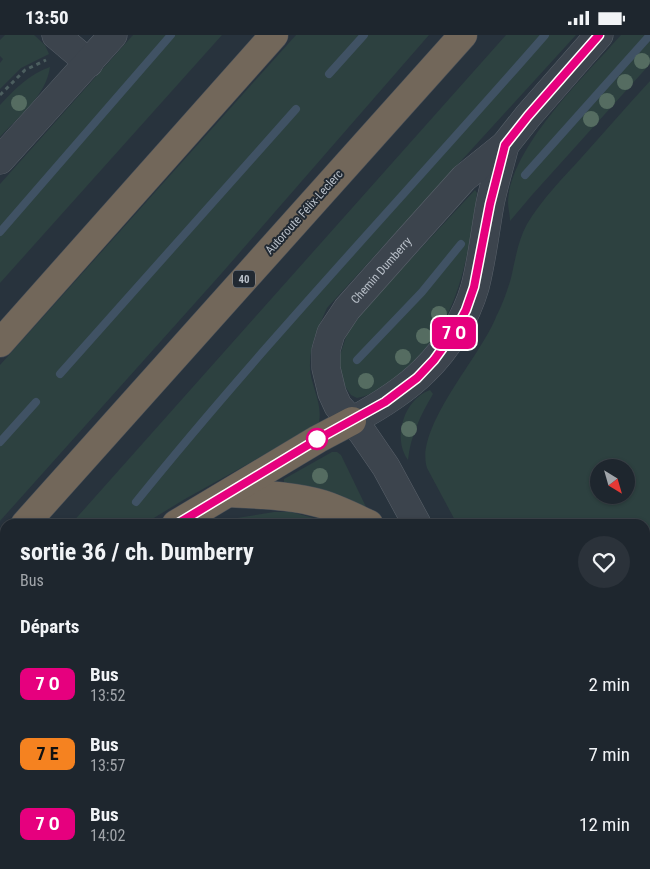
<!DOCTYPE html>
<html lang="fr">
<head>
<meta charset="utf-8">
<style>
	:root { --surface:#1e262e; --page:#2b323a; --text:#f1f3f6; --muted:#a1a5aa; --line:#3c434a }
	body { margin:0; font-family:"Roboto Condensed",sans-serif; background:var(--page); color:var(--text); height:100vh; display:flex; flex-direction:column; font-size:19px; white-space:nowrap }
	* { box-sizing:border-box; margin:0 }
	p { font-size:16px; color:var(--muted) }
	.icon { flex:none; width:28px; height:28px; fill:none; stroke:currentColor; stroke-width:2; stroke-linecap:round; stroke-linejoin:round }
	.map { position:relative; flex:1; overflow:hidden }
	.sheet { position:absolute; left:0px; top:484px; width:650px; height:351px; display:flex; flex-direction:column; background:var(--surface); border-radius:15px 15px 0 0; box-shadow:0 1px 4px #0004,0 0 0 1px var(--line) }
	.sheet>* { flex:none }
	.badge { padding:0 10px; border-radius:8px; font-size:18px; line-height:32px }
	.needle { width:32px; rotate:143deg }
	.fabs { position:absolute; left:590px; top:424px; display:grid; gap:10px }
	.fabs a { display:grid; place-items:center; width:45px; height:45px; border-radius:50%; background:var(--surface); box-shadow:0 1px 4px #0004,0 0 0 1px var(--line); font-size:25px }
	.map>.badge { position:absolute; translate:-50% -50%; box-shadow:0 0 0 2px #fff }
	h2 { padding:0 20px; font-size:19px; line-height:45px }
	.round { display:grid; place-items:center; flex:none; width:52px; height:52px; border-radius:26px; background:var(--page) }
	.headline { display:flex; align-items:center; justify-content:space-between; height:85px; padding:0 20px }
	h1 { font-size:24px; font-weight:700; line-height:38px }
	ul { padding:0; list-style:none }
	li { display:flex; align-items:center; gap:15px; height:70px; padding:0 20px }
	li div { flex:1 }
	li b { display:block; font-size:19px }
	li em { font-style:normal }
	li .badge { min-width:55px; font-weight:700; text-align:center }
	.status { display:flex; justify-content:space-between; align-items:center; height:35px; padding:0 25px; background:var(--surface); direction:ltr }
	.status svg { height:14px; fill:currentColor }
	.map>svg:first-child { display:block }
</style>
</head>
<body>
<div class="status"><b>13:50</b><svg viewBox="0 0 49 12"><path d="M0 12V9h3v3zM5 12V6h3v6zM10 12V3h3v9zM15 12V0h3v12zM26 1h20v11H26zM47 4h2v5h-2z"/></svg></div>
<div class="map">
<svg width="650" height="834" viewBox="0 0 650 834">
	<rect width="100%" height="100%" fill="#28333d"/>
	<g fill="#2d4140" fill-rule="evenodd">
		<polygon points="5,0 34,0 45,10 49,19 21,33 0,54 0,28 3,24 0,21 0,5"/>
		<polygon points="133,0 222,0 0,248 0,149"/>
		<polygon points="296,0 429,0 221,239 0,486 0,330"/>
		<path d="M506,0H576L327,273C319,291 310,309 310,329C309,349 323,366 319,387L307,396L185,464L144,489H71Z"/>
		<path d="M621,0H650V29L532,160L510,186C510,180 508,173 508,167C510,112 586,40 621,0Z"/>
		<path d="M50,32C46,61 19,81 0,102V70C15,54 29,39 50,32Z"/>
		<path d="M650,46V834H613V830H645V489H457L427,433C414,393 481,321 496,282C502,270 507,257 511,243C515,226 518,205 527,189C542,164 563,143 582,122C605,96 627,71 650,46ZM599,432H626V460H599Z"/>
		<path d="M475,155L477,158L476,166C466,233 457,290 403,337C389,348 374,360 357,363L351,360L342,347L339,323L348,296L371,267Z"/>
		<path d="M430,355L433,359C421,379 410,402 408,425C392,403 404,364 430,355Z"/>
		<polygon points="332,417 337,417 341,420 368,476 308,452 284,447 284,444"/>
		<polygon points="274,477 291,477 336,489 216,489 231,484"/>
		<polygon points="4,674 5,675 5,763 0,761 0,676"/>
		<polygon points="106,830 235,830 241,834 112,834"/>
		<polygon points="317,830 557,830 557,834 323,834"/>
	</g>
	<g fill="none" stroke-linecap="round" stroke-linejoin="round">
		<g stroke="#405264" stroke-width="8">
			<polyline points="329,39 364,0"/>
			<polyline points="525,140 650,0"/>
			<polyline points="0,197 171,0"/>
			<polyline points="357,325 422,257 461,209"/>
			<polyline points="60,339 296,74"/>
			<polyline points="0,407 36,367"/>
			<path d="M136,467C266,306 409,156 545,0"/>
		</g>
		<g stroke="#5a626b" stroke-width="16">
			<polyline id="service" points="464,830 466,834"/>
		</g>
		<g stroke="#5a626b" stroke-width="29">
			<g id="minor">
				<polyline points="56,0 89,28"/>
				<polyline points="0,778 5,780"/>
				<polyline points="82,830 88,834"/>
			</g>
		</g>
		<g stroke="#5a626b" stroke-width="29">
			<g id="tertiary">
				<polyline points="0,125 113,0"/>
				<path d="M352,386C378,372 403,357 424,336C447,314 466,283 475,252C482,225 485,197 490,169C494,149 500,130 505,110"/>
				<path id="s1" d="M417,489L386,432L362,397L338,371L332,358L326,333V315L331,298L347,274L403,211L464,143L505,110L528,81L599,0"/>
				<polyline points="288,830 294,834"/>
				<polyline points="573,834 573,830"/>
			</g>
		</g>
		<g stroke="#474f58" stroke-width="29">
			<g id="motorway">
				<polyline points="0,308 274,0"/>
				<path d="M229,458C260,460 292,460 322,469C338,474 354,482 369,489"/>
				<polyline points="25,489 463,0"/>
				<polyline points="176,489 318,404 352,386"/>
				<polyline points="0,517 5,511"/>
				<polyline points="0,628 5,623"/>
			</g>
		</g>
		<polyline stroke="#4c5e5f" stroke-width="3" stroke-dasharray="4 4" stroke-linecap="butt" points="0,60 25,35 46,25"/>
		<use href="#service" stroke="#3c444d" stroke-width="14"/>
		<use href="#minor" stroke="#3c444d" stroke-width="28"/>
		<use href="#tertiary" stroke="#3c444d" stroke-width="28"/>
		<use href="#motorway" stroke="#72675a" stroke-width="28"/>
	</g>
	<g fill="#556c61">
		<circle cx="642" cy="26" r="8"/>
		<circle cx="625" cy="47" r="8"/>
		<circle cx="607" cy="66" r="8"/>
		<circle cx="19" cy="68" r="8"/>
		<circle cx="591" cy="84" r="8"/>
		<circle cx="439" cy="279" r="8"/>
		<circle cx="424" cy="301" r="8"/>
		<circle cx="403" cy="322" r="8"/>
		<circle cx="366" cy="346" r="8"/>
		<circle cx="409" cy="394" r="8"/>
		<circle cx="320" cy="441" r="8"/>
	</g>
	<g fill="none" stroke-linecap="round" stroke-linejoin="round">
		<g stroke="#fff" stroke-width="11">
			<polyline id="line" points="177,489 318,404 385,367 417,343 434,325 455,296 466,275 474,252 490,169 505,110 528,81 599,0"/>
		</g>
		<use href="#line" stroke="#e6007e" stroke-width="8"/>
	</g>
	<circle fill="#fff" stroke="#e6007e" stroke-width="2.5" cx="317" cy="404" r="10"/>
	<g text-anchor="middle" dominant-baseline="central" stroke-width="4" stroke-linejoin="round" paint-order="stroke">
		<rect fill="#212932" stroke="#8b929b" stroke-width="1" x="233" y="235.5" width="22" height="17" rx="4"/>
		<g font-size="11" font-weight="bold" fill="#b8bfc8">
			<text x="244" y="244">40</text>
		</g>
		<g font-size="12" fill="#b8bfc8" stroke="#212932">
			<text transform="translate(304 177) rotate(-48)">Autoroute Félix-Leclerc</text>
			<text stroke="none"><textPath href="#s1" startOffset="299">Chemin Dumberry</textPath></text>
		</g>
	</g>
</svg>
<div class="fabs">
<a><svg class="needle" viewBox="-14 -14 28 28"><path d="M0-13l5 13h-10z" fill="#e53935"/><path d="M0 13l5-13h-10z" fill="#a1a5aa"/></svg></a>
</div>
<b class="badge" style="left:454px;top:298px;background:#e6007e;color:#fff">7 O</b>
<section class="sheet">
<div class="headline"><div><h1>sortie 36 / ch. Dumberry</h1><p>Bus</p></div><a class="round"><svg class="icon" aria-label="heart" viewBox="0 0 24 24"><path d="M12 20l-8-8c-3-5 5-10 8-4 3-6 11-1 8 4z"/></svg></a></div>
<h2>Départs</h2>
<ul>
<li><span class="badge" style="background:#e6007e;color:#fff">7 O</span><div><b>Bus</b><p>13:52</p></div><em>2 min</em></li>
<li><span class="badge" style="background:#f58220;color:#111">7 E</span><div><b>Bus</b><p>13:57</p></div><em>7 min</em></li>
<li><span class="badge" style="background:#e6007e;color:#fff">7 O</span><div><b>Bus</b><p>14:02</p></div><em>12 min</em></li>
</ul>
</section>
</div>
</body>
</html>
